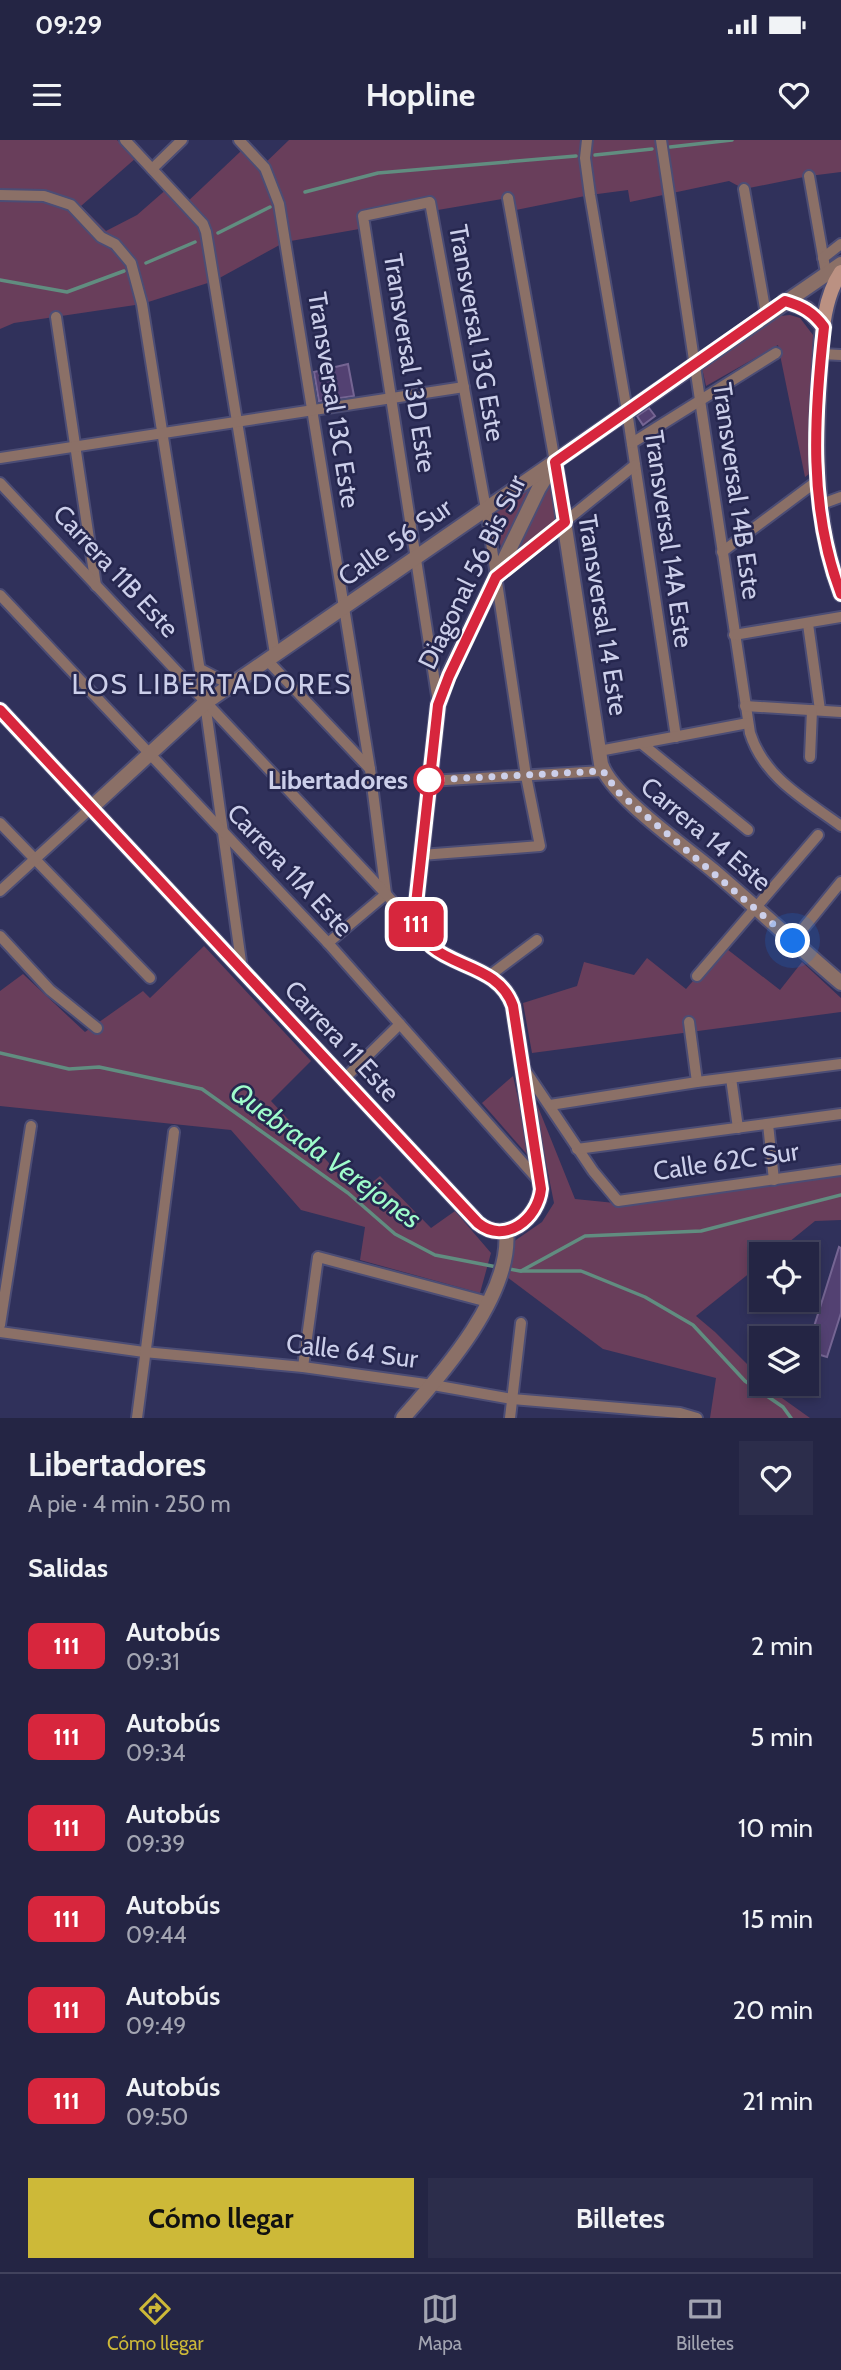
<!DOCTYPE html>
<html lang="es">
<head>
<meta charset="utf-8">
<style>
	:root { --surface:#242544; --page:#2c2d4b; --text:#f1f3f6; --muted:#a3a5b2; --line:#41425d; --accent:#cdb938 }
	body { margin:0; font-family:Cabin,sans-serif; background:var(--page); color:var(--text); height:100vh; display:flex; flex-direction:column; font-size:26px; white-space:nowrap }
	* { box-sizing:border-box; margin:0 }
	p { font-size:23px; color:var(--muted) }
	.icon { flex:none; width:38px; height:38px; fill:none; stroke:currentColor; stroke-width:2; stroke-linecap:round; stroke-linejoin:round }
	.map { position:relative; height:1278px; overflow:hidden }
	.details { display:flex; flex-direction:column; background:var(--surface); flex:1 }
	.details>* { flex:none }
	.badge { padding:0 14px; border-radius:10px; font-size:24px; line-height:46px }
	.buttons { position:absolute; left:749px; top:1102px; display:grid; gap:14px }
	.buttons a { display:grid; place-items:center; width:70px; height:70px; border-radius:0px; background:var(--surface); box-shadow:0 4px 10px #0003,0 0 0 2px var(--line); font-size:35px }
	.you { position:absolute; width:35px; height:35px; margin:-18px; border:5px solid #fff; border-radius:50%; background:#1a73e8; box-shadow:0 0 0 10px #1a73e833 }
	.map>.badge { position:absolute; translate:-50% -50%; box-shadow:0 0 0 4px #fff }
	h2 { padding:0 28px; font-size:26px; line-height:63px }
	.round { display:grid; place-items:center; flex:none; width:74px; height:74px; border-radius:0px; background:var(--page) }
	.headline { display:flex; align-items:center; justify-content:space-between; height:119px; padding:0 28px }
	h1 { font-size:33px; font-weight:800; line-height:52px }
	.button { display:flex; gap:14px; margin-top:auto; padding:14px 28px }
	.button a { flex:1; height:80px; border-radius:0px; background:var(--accent); color:#111; font-size:28px; font-weight:800; line-height:80px; text-align:center }
	.button a+a { background:var(--page); color:var(--text) }
	ul { padding:0; list-style:none }
	li { display:flex; align-items:center; gap:21px; height:91px; padding:0 28px }
	li div { flex:1 }
	li b { display:block; font-size:26px }
	li em { font-style:normal }
	li .badge { min-width:77px; font-weight:700; text-align:center }
	.status { display:flex; justify-content:space-between; align-items:center; height:49px; padding:0 35px; background:var(--surface); direction:ltr }
	.status svg { height:19px; fill:currentColor }
	header { display:flex; justify-content:space-between; align-items:center; height:91px; padding:0 28px; background:var(--surface); font-size:32px; font-weight:800 }
	.tab-bar { display:flex; justify-content:space-around; align-items:center; height:98px; border-top:2px solid var(--line); background:var(--surface); font-size:19px; color:var(--muted) }
	.tab-bar a { display:grid; justify-items:center; gap:4px }
	.tab-bar .active { color:var(--accent) }
	.map>svg:first-child { display:block }
</style>
</head>
<body>
<div class="status"><b>09:29</b><svg viewBox="0 0 49 12"><path d="M0 12V9h3v3zM5 12V6h3v6zM10 12V3h3v9zM15 12V0h3v12zM26 1h20v11H26zM47 4h2v5h-2z"/></svg></div>
<header><svg class="icon" aria-label="menu" viewBox="0 0 24 24"><path d="M4 6h16M4 12h16M4 18h16"/></svg>Hopline<svg class="icon" aria-label="heart" viewBox="0 0 24 24"><path d="M12 20l-8-8c-3-5 5-10 8-4 3-6 11-1 8 4z"/></svg></header>
<div class="map">
<svg width="841" height="1278" viewBox="0 0 841 1278">
	<rect width="100%" height="100%" fill="#30315b"/>
	<g fill="#693e5b">
		<polygon points="0,0 117,0 136,18 81,66 106,91 137,75 169,47 185,64 241,11 260,28 289,0 841,0 841,32 809,36 744,49 729,41 630,62 628,50 590,55 511,71 508,58 432,71 431,62 363,76 365,88 285,102 214,141 142,164 14,183 0,189"/>
		<polygon points="790,175 800,178 813,195 809,334 805,337 778,205 706,246 702,228 780,176"/>
		<polygon points="550,335 557,379 514,415"/>
		<polygon points="536,340 502,412 493,372"/>
		<polygon points="204,806 311,921 271,961 358,1054 380,1036 431,1088 455,1071 491,1113 480,1153 360,1120 365,1087 301,1070 231,990 0,966 0,851 23,834 85,892 143,851 150,858"/>
		<polygon points="723,806 780,850 802,822 841,858 841,872 532,913 523,863 577,846 584,822 634,835 647,818 686,849"/>
		<polygon points="513,936 532,1020 482,963"/>
		<polygon points="532,952 575,1059 625,1064 841,1033 841,1080 815,1081 773,1115 761,1115 761,1124 696,1176 715,1192 761,1238 761,1244 768,1244 782,1258 810,1278 710,1278 716,1238 603,1209 507,1137 513,1102 542,1082 554,1063"/>
	</g>
	<g fill="none" stroke-linecap="round" stroke-linejoin="round">
		<g stroke="#618d80" stroke-width="3.5">
			<polyline points="670,7 732,0"/>
			<polyline points="595,15 652,9"/>
			<polyline points="305,52 378,33 576,16"/>
			<polyline points="218,93 270,67"/>
			<polyline points="146,123 195,102"/>
			<polyline points="0,140 67,152 124,131"/>
			<polyline points="0,913 69,929 99,927 202,949 348,1053 395,1094 435,1115 497,1127"/>
			<polyline points="504,1128 520,1131 581,1131 645,1157 693,1185 745,1241 783,1267 791,1278"/>
			<polyline points="521,1131 585,1096 701,1091 841,1055"/>
		</g>
	</g>
	<g fill="#534172" stroke="#756593" stroke-width="2">
		<polygon points="348,224 354,256 319,261 314,232"/>
		<polygon points="649,268 655,276 643,285 637,276"/>
		<polygon points="839,1107 841,1108 841,1173 827,1217 807,1211 807,1209"/>
	</g>
	<g fill="none" stroke-linecap="round" stroke-linejoin="round">
		<g stroke="#4c4d75" stroke-width="14">
			<g id="minor">
				<polyline points="125,0 203,84 206,92 275,514"/>
				<polyline points="239,0 265,28 279,64 370,629 386,754 328,803"/>
				<polyline points="587,0 585,18 590,55 627,271 676,597"/>
				<path d="M661,0L750,593C764,638 806,660 841,686"/>
				<polyline points="152,29 182,0"/>
				<polyline points="809,36 826,133"/>
				<polyline points="744,49 766,174"/>
				<polyline points="0,55 44,56 71,65 101,97 115,104 131,123 142,164 205,563 242,829"/>
				<polyline points="508,58 555,322"/>
				<polyline points="823,118 841,104"/>
				<polyline points="56,177 96,446"/>
				<polyline points="821,214 841,215"/>
				<polyline points="632,303 776,213"/>
				<polyline points="0,318 464,247"/>
				<polyline points="0,343 386,754 418,791"/>
				<polyline points="819,365 841,357"/>
				<polyline points="722,412 817,341"/>
				<polyline points="499,435 635,325"/>
				<polyline points="0,455 328,803 540,1042"/>
				<polyline points="808,484 820,570"/>
				<polyline points="734,495 841,477"/>
				<polyline points="267,520 370,629"/>
				<polyline points="200,529 231,545"/>
				<polyline points="745,566 841,572"/>
				<polyline points="641,603 748,690"/>
				<polyline points="599,611 748,583"/>
				<polyline points="810,617 812,570"/>
				<polyline points="429,641 603,631"/>
				<polyline points="0,683 150,838"/>
				<polyline points="421,715 540,706 526,636 486,369 430,62 363,76 438,562"/>
				<polyline points="0,751 92,667"/>
				<polyline points="0,796 50,850 97,888"/>
				<polyline points="793,801 841,742"/>
				<polyline points="489,836 537,800"/>
				<polyline points="697,836 818,695"/>
				<polyline points="689,882 697,942"/>
				<polyline points="523,927 593,1031 618,1061 841,1030"/>
				<polyline points="731,938 738,988"/>
				<polyline points="344,939 400,884"/>
				<polyline points="550,965 697,942 841,924"/>
				<polyline points="768,984 774,1040"/>
				<polyline points="577,1009 841,974"/>
				<polyline points="0,1185 31,986"/>
				<polyline points="0,1192 144,1212 303,1227 433,1245 512,1259 680,1273 697,1278"/>
				<polyline points="303,1227 318,1117 488,1162"/>
				<polyline points="137,1278 174,992"/>
				<polyline points="510,1278 521,1183"/>
			</g>
		</g>
		<g stroke="#4c4d75" stroke-width="18">
			<g id="tertiary">
				<path d="M555,322L601,624C612,657 687,708 716,733C758,769 799,807 841,843"/>
				<path d="M0,570L478,1083C505,1105 538,1079 541,1049L513,866C495,814 422,833 415,773L438,565L448,536L539,348L555,322"/>
				<polyline points="92,667 205,563 841,124"/>
				<path d="M403,1278C443,1233 513,1154 506,1090"/>
			</g>
		</g>
		<g stroke="#4c4d75" stroke-width="18">
			<g id="secondary">
				<path d="M841,132C823,159 822,194 820,226C815,303 813,380 841,454"/>
				<polyline points="785,161 807,169 824,187"/>
			</g>
		</g>
		<use href="#minor" stroke="#8b7067" stroke-width="10"/>
		<use href="#tertiary" stroke="#8b7067" stroke-width="14"/>
		<use href="#secondary" stroke="#bb9182" stroke-width="14"/>
	</g>
	<g fill="none" stroke-linecap="round" stroke-linejoin="round">
		<g stroke="#fff" stroke-width="16">
			<path id="line" d="M0,570L478,1083C505,1105 538,1079 541,1049L513,866C495,814 421,833 415,773L438,565L449,536L496,437L565,382L555,322L785,161C802,166 813,172 824,187C814,276 808,368 841,454"/>
		</g>
		<use href="#line" stroke="#d7263d" stroke-width="10"/>
		<polyline stroke="#cccfea" stroke-width="7" stroke-dasharray="0 12.6" points="429,640 603,631 618,652 793,801"/>
	</g>
	<circle fill="#fff" stroke="#d7263d" stroke-width="3.5" cx="429" cy="640" r="14"/>
	<g text-anchor="middle" dominant-baseline="central" stroke-width="5" stroke-linejoin="round" paint-order="stroke">
		<g font-size="26" fill="#cccfea" stroke="#26274f">
			<text transform="translate(477 193) rotate(80)">Transversal 13G Este</text>
			<text transform="translate(410 223) rotate(81)">Transversal 13D Este</text>
			<text transform="translate(334 260) rotate(81)">Transversal 13C Este</text>
			<text transform="translate(737 351) rotate(82)">Transversal 14B Este</text>
			<text transform="translate(669 399) rotate(82)">Transversal 14A Este</text>
			<text transform="translate(395 402) rotate(-35)">Calle 56 Sur</text>
			<text transform="translate(116 431) rotate(47)">Carrera 11B Este</text>
			<text transform="translate(472 432) rotate(-64)">Diagonal 56 Bis Sur</text>
			<text transform="translate(603 475) rotate(81)">Transversal 14 Este</text>
			<text transform="translate(706 694) rotate(40)">Carrera 14 Este</text>
			<text transform="translate(290 730) rotate(47)">Carrera 11A Este</text>
			<text transform="translate(342 901) rotate(47)">Carrera 11 Este</text>
			<text transform="translate(726 1021) rotate(-8)">Calle 62C Sur</text>
			<text transform="translate(352 1211) rotate(7)">Calle 64 Sur</text>
		</g>
		<g font-size="26" font-weight="bold" fill="#cccfea" stroke="#26274f" text-anchor="end">
			<text x="408" y="640">Libertadores</text>
		</g>
		<g font-size="28" letter-spacing="2" fill="#cccfea" stroke="#26274f">
			<text x="212" y="544">LOS LIBERTADORES</text>
		</g>
		<g font-size="28" font-style="italic" fill="#9ffccb" stroke="#26274f">
			<text transform="translate(326 1015) rotate(36)">Quebrada Verejones</text>
		</g>
	</g>
</svg>
<div class="buttons">
<a><svg class="icon" aria-label="locate" viewBox="0 0 24 24"><circle cx="12" cy="12" r="6"/><path d="M12 2v4M12 18v4M2 12h4M18 12h4"/></svg></a>
<a><svg class="icon" aria-label="layers" viewBox="0 0 24 24"><path d="M12 4l9 5-9 5-9-5zM3 14l9 5 9-5"/></svg></a>
</div>
<div class="you" style="left:793px;top:801px"></div>
<b class="badge" style="left:416px;top:784px;background:#d7263d;color:#fff">111</b>
</div>
<section class="details">
<div class="headline"><div><h1>Libertadores</h1><p>A pie · 4 min · 250 m</p></div><a class="round"><svg class="icon" aria-label="heart" viewBox="0 0 24 24"><path d="M12 20l-8-8c-3-5 5-10 8-4 3-6 11-1 8 4z"/></svg></a></div>
<h2>Salidas</h2>
<ul>
<li><span class="badge" style="background:#d7263d;color:#fff">111</span><div><b>Autobús</b><p>09:31</p></div><em>2 min</em></li>
<li><span class="badge" style="background:#d7263d;color:#fff">111</span><div><b>Autobús</b><p>09:34</p></div><em>5 min</em></li>
<li><span class="badge" style="background:#d7263d;color:#fff">111</span><div><b>Autobús</b><p>09:39</p></div><em>10 min</em></li>
<li><span class="badge" style="background:#d7263d;color:#fff">111</span><div><b>Autobús</b><p>09:44</p></div><em>15 min</em></li>
<li><span class="badge" style="background:#d7263d;color:#fff">111</span><div><b>Autobús</b><p>09:49</p></div><em>20 min</em></li>
<li><span class="badge" style="background:#d7263d;color:#fff">111</span><div><b>Autobús</b><p>09:50</p></div><em>21 min</em></li>
</ul>
<div class="button"><a>Cómo llegar</a><a>Billetes</a></div>
</section>
<nav class="tab-bar">
<a class="active"><svg class="icon" aria-label="directions" viewBox="0 0 24 24"><path d="M12 3l9 9-9 9-9-9zM9 14v-3h6M13 9l2 2-2 2"/></svg>Cómo llegar</a>
<a><svg class="icon" aria-label="map" viewBox="0 0 24 24"><path d="M3 6l6-2 6 2 6-2v14l-6 2-6-2-6 2zM9 4v14M15 6v14"/></svg>Mapa</a>
<a><svg class="icon" aria-label="tickets" viewBox="0 0 24 24"><path d="M3 7h18v10H3zM15 7v10"/></svg>Billetes</a>
</nav>
</body>
</html>
